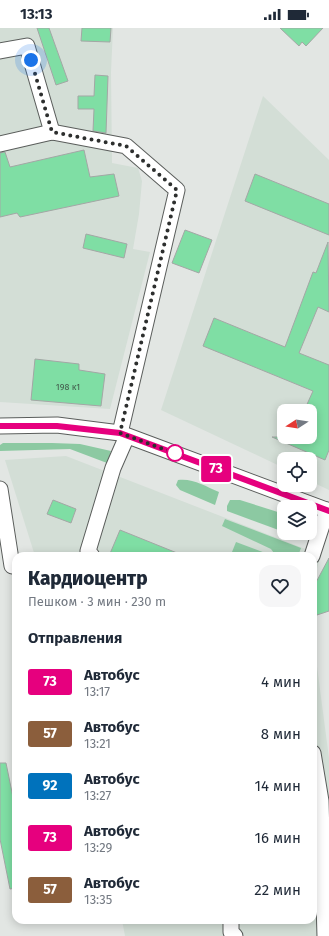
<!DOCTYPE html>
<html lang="ru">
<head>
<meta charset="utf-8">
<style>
	:root { --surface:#fff; --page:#f6f6f7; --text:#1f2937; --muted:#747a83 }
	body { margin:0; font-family:"Fira Sans",sans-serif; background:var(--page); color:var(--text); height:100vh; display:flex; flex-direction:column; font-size:15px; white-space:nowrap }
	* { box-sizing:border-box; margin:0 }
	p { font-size:13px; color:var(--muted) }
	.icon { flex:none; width:22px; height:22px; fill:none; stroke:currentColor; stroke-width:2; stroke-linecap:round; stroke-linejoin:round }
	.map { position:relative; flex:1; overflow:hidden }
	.panel { position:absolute; left:12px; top:524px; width:305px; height:372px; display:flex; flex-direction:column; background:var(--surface); border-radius:12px; box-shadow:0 2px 10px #0003 }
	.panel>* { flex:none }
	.badge { padding:0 8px; border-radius:3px; font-size:14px; line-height:26px }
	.needle { width:26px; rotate:258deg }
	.buttons { position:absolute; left:277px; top:376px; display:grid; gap:8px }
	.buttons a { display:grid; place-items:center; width:40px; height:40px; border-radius:8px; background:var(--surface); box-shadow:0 2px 10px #0003; font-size:20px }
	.you { position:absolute; width:20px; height:20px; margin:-10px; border:3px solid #fff; border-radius:50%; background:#1a73e8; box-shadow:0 0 0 6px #1a73e833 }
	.map>.badge { position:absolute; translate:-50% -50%; box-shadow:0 0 0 2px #fff }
	h2 { padding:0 16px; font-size:15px; line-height:36px }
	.round { display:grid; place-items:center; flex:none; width:42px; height:42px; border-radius:12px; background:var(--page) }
	.head { display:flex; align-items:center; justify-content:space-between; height:68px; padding:0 16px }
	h1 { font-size:19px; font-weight:800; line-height:30px }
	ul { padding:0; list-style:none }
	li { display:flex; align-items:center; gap:12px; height:52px; padding:0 16px }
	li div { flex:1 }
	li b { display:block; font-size:15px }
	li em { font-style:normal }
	li .badge { min-width:44px; font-weight:700; text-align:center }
	.status { display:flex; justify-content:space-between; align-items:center; height:28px; padding:0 20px; background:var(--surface); direction:ltr }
	.status svg { height:11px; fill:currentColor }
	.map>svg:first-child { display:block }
</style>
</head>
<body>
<div class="status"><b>13:13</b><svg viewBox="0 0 49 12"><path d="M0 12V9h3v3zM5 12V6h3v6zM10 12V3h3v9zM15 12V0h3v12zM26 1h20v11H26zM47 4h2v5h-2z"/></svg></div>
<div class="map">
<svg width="329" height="908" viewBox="0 0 329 908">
	<rect width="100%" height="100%" fill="#e2e6e3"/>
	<g fill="#d3ded6" fill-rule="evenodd">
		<polygon points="0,0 113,0 111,44 112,135 138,140 142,153 139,186 133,221 150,224 110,381 0,374"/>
		<path d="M263,68L329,132V462L310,453V431H284V440L161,382ZM284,383H310V409H284Z"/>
		<polygon points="66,428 321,527 313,554 313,528 35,528 5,432"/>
		<polygon points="313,608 329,730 329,908 125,908 122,892 313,892"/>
	</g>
	<g fill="#8cc9a2">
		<polygon points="3,415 52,415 80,416 111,423 107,435 70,421 0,423 0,417"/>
		<path d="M178,452C193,450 205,458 219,464L215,477L180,462L176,457Z"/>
		<polygon points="230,472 240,472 284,486 284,504 227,483 227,478"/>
		<polygon points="225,491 301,520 298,528 276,528 271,521 222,498"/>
		<polygon points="236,514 268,526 269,528 242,528 232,524"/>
	</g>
	<g fill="#7fdea4" stroke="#a3a7a5">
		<polygon points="37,0 49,0 68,53 56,57"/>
		<polygon points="82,0 111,0 110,14 81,13"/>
		<polygon points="280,0 323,0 306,18 302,14 299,18"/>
		<polygon points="95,47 108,48 106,105 93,103 94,81 78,81 78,68 94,68"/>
		<polygon points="84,122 90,149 114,146 119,168 20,189 17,185 0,189 0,125 5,124 10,139"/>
		<polygon points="255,146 329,176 329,207 245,173"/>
		<polygon points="185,202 212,212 199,245 172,235"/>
		<polygon points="86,206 127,216 124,230 83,220"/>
		<polygon points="328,214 329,284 318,279 299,325 329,337 329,422 325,432 272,409 310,409 310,383 304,383 313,363 203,318 214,290 285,319 313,244 316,245"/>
		<polygon points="35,331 79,336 79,342 105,346 101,378 31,372"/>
		<polygon points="53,472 76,481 71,495 47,486"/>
		<polygon points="120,502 182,527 182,528 109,528"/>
		<polygon points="329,530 329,583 317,587 313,578 313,560"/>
		<polygon points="0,735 6,735 16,784 16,860 10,861 0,811"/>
	</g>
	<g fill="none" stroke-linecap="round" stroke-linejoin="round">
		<g stroke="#5a5d5b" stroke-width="17">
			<g id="minor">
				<polyline points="0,23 27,18 52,104"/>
				<polyline points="0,116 52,104 126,118 177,162 120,405"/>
				<polyline points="0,398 57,397 120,405 329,483"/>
				<polyline points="0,461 12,538"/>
				<polyline points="92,528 88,523 113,440 127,408"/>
				<polyline points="312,528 327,482"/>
				<polyline points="313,725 321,773 325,908"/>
				<polyline points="231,892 231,904 235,908"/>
			</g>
		</g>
		<use href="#minor" stroke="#fff" stroke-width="15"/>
	</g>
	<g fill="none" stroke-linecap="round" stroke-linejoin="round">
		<g stroke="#fff" stroke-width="9">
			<polyline id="line" points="0,398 57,398 120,405 329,483"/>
		</g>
		<use href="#line" stroke="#e6007e" stroke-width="6"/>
		<polyline stroke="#2d2f2e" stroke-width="4" stroke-dasharray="0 7.2" points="31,32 52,104 126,118 177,162 120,405 182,428 175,425"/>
	</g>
	<circle fill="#fff" stroke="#e6007e" stroke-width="2" cx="175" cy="425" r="8"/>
	<g text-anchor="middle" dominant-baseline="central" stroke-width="3" stroke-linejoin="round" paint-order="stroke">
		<g font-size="9" fill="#425b4c">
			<text x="68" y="359">198 к1</text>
		</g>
	</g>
</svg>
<div class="buttons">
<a><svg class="needle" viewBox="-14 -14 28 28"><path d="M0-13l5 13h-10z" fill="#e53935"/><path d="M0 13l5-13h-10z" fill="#747a83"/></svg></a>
<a><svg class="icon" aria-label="locate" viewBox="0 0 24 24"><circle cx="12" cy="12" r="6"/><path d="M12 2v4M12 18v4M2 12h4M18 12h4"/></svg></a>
<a><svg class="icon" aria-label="layers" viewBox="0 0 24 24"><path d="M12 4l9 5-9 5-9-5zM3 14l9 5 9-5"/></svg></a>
</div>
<div class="you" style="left:31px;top:32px"></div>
<b class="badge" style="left:216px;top:441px;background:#e6007e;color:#fff">73</b>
<section class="panel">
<div class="head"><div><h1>Кардиоцентр</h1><p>Пешком · 3 мин · 230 m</p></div><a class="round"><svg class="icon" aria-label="heart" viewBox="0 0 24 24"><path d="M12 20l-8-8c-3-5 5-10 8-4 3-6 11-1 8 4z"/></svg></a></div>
<h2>Отправления</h2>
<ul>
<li><span class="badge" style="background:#e6007e;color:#fff">73</span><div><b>Автобус</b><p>13:17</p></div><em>4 мин</em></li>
<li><span class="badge" style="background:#8b5e3c;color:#fff">57</span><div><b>Автобус</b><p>13:21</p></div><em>8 мин</em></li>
<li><span class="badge" style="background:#0072bc;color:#fff">92</span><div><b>Автобус</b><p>13:27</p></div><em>14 мин</em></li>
<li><span class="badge" style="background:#e6007e;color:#fff">73</span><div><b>Автобус</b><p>13:29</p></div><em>16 мин</em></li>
<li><span class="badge" style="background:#8b5e3c;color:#fff">57</span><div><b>Автобус</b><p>13:35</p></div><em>22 мин</em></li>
</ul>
</section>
</div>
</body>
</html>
